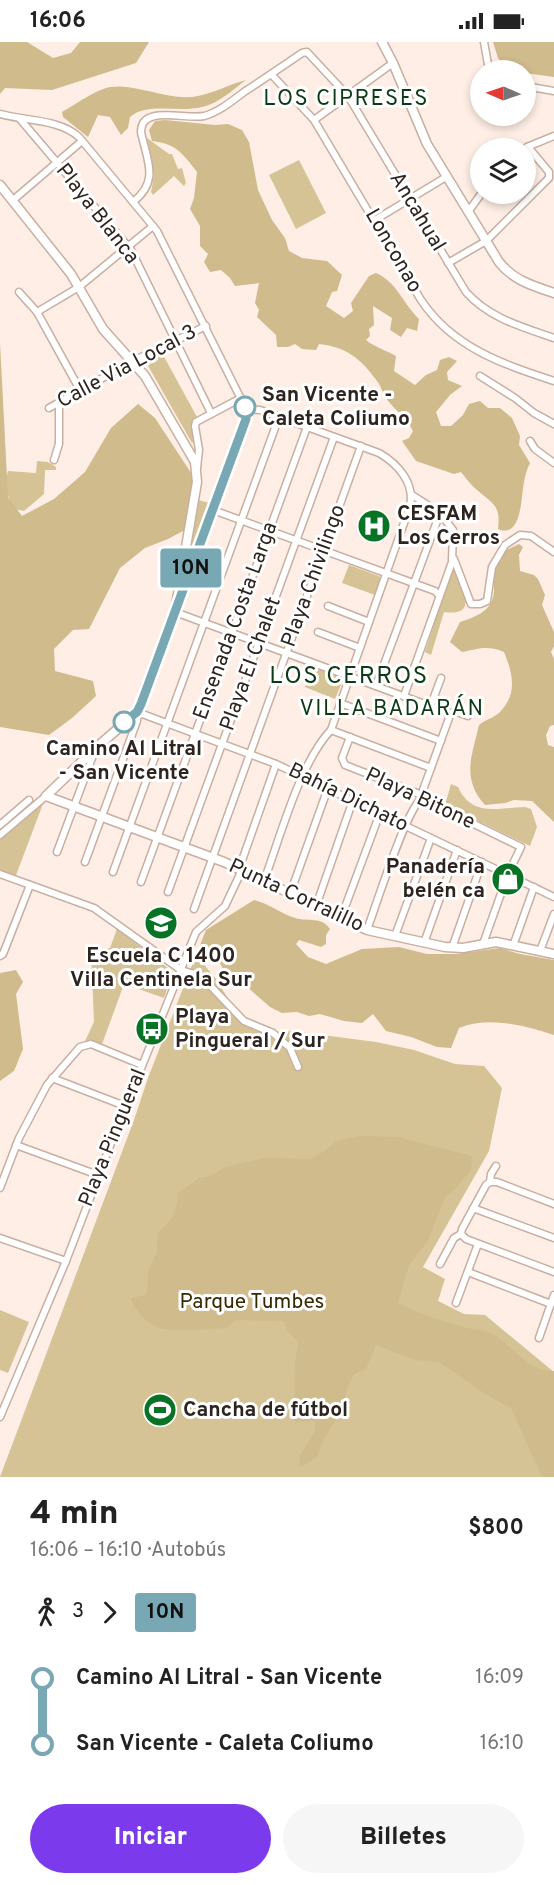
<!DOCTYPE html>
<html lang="es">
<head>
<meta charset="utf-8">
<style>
	:root { --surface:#fff; --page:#f6f6f6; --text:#222; --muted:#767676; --accent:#7c3aed }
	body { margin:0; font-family:Overpass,sans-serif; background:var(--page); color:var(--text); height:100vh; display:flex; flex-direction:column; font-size:22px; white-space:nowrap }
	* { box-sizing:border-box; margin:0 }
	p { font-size:20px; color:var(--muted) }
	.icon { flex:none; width:33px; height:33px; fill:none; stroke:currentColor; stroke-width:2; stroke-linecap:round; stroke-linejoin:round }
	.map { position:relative; height:1435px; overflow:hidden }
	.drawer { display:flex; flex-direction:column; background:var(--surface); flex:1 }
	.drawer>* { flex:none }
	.badge { padding:0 12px; border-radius:4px; font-size:21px; line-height:39px }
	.needle { width:39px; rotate:272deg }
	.tools { position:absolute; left:470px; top:18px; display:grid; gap:12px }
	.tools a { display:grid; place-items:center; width:66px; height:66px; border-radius:50%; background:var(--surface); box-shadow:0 3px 9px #0003; font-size:30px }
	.map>.badge { position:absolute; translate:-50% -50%; box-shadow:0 0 0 3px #fff }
	.legs { display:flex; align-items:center; gap:9px; height:66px; padding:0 30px; font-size:20px }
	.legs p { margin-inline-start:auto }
	.head { display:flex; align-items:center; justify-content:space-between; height:102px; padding:0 30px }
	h1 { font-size:33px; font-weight:800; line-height:45px }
	.cta { display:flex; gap:12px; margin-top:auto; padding:12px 30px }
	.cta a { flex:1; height:69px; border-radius:36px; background:var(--accent); color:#fff; font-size:24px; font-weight:800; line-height:69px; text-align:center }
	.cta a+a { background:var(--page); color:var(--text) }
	ul { padding:0 30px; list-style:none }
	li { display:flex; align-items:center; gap:21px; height:66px; font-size:22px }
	li i { display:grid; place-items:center; width:9px; height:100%; margin:0 8px; background:currentColor }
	li i::after { content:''; width:15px; height:15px; margin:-8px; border:4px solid; border-radius:50%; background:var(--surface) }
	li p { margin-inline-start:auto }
	li:first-child i { background:linear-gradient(#0000 50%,currentColor 0) }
	li:last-child i { background:linear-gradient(currentColor 50%,#0000 0) }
	.status { display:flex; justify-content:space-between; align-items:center; height:42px; padding:0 30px; background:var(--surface); direction:ltr }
	.status svg { height:16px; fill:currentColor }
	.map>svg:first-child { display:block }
</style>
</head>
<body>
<div class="status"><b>16:06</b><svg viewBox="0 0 49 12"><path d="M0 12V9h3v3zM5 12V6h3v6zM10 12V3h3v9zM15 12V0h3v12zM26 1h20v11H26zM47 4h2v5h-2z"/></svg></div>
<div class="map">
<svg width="554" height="1435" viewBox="0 0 554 1435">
	<rect width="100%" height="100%" fill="#feeee5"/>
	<g fill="#d5c396">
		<polygon points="147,96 169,112 172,112 178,127 182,126 186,141 184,144 174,134 153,153 151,150 154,134"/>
		<polygon points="299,118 326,171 296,187 269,133"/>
		<polygon points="162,311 197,375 192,384 195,399 192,401 147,322 148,318"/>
		<polygon points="37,419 48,420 56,425 56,428 45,428 44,452 24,469 14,467 4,445 8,429 36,431"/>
		<polygon points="198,458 210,461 185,529"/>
		<polygon points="349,523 379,534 381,537 375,553 342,541"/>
		<path d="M452,528H455C461,545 481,575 444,570L431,613L425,610Z"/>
		<polygon points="312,624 342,635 343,638 335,657 305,645"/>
		<path d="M451,742L458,745C472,775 496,766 525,765L531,767L537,785L530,804L445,763Z"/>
		<polygon points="44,759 15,836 0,830 0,797"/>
		<polygon points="117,887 173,930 164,956 124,942 101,1005 85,999 94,980 91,910 110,906"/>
		<polygon points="196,913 216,937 243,981 273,991 292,989 376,1000 414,1008 455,1022 484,1024 502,1046 489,1109 423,1225 445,1237 438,1259 464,1272 485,1273 554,1330 554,1435 0,1435 134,1078 148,1036"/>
		<polygon points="0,1268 29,1280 8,1331 0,1328"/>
	</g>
	<g fill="#cfbb8b">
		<polygon points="0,0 27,0 53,16 71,11 80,0 149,0 136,21 52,48 5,46 0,52"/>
		<polygon points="493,0 554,0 554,35 525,31 525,28 507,28 498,16"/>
		<path d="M246,38C234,47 218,62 202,65C179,71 148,60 130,75L128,86L121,93L110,75L98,73L88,95L63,75L62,70C75,63 96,47 111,45C137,41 169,60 198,54C214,51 230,42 246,38Z"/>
		<path d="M165,78L215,83L228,82L242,88L249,100L258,148L272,178L285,196L289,209L302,216L327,219L342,233L337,249L332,250L326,264L344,276L353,269L351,261L369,234L376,231C397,240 404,263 419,277L417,289L407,286L401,295L390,288L392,276L373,264L374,283L369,287L370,294L366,298C374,305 386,308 396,314L394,329L415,343L426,333L437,328L440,318L449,315L457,319L447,330L448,338L462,344L450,353L436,370L441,384H451L463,373L469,362L480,359L488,366H500L512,376L520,394L519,403L530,421C527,427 525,433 524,440C521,455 522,497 498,487C501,463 493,462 477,448C471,443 466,436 461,430L454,432L416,419L402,399L409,396L413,389C406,375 398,371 389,360C383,354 382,345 377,339C361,317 347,305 319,302L316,308L302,307L295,302L288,305H277L276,293L257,275L259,268L255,261L259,241L235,244L230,236L221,228L210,230L204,220L208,212L200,204V184L190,167L194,156L197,130C182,111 177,102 152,99L149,88L155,79Z"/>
		<polygon points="0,301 8,455 22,474 54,457 85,430 111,386 138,362 155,376 197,440 185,488 168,497 145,506 120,526 89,587 73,588 54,607 55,629 93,639 96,654 72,676 49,693 0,685"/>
		<path d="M519,502L523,505L519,513L520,529L534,533L538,537L545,553L542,563L554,590V604L551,610L554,617V683L550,684L546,693L548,703L554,705V780L532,759L514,758L505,761L485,763C461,736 472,714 479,683C485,678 493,676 499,671C518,652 513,632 504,610C486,603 480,607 462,610L450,600L460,580C495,569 498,557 491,523L504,509Z"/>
		<path d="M254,858C270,862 280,871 295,876C308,880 321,874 330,887L326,893V902L321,905L299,898L296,902L308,915L326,922L362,907L399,905L427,912H456L500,906L520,912L554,918V993C524,983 489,974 459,986L451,1006L437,1005L411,995L386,989L373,972L362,981L344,979L320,972L309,974L297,970L282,971L270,965L245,943L229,938C222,927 222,921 212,912L205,920L196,913L206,888Z"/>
		<polygon points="16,928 23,940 16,952 23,1007 14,1029 0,1039 0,931"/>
		<path d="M359,1094L398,1095L472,1114L471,1128L455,1147L445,1156L427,1200L409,1223L398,1261C419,1271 441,1279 464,1285C472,1288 483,1287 491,1291C512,1302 528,1330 554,1329V1435H542L511,1366L487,1353L439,1320L415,1318L376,1303L366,1327L354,1332L347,1346L344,1364L324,1397L316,1416L300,1425L299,1415L315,1389V1379L296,1380L294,1376L295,1320L298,1300L287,1289L284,1279L236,1278L227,1286C211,1287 174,1290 160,1286C147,1282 134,1268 131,1256L147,1253L148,1230L157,1210V1192C171,1178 177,1173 178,1151L199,1136L210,1134L228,1124L265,1116L309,1117L323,1110L337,1099Z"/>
	</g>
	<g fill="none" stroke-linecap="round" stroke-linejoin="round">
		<g stroke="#c8afa1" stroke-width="9">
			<g id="street">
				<polyline points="484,0 489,28"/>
				<path d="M271,32L314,78L421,258C453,306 503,322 554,339"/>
				<polyline points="525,44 554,49"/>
				<path d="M0,72C26,79 59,77 79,95L157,189L246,367V377L180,556"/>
				<polyline points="20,77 131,208 211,371"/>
				<polyline points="314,78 393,21"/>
				<polyline points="527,105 554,94"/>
				<polyline points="12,159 82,99"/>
				<path d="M133,160C160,139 147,119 141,90C141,62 186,78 204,74C219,70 232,59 244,50C264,37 283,24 302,11L307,10L348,54L466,250C489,276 522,285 554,296"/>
				<polyline points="468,170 481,152"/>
				<polyline points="375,178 446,135"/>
				<polyline points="448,221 486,199 549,136 549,130 528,105"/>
				<polyline points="19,250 37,270 80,348"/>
				<polyline points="37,270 79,245 153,184"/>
				<polyline points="480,334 515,356 534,371 554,382"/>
				<polyline points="49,366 133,319 206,284"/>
				<path d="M246,367L260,368L379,411C398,422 415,441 410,464L331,688C300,720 280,796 264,839"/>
				<polyline points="530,399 535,407 554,421"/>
				<polyline points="54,418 59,402 59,361"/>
				<polyline points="197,426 199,408 195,384 196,380 241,356"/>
				<polyline points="213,468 435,549 439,553"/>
				<polyline points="454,517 471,562 480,562 487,559 492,525 505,503 520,493 531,494 554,510"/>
				<polyline points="328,564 369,580"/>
				<polyline points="177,566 175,570 449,671 457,670 468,674"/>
				<polyline points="318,590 360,606"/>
				<polyline points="376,644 440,471"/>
				<polyline points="404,654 452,520 453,488 440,471 412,453"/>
				<polyline points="340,661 441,699"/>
				<polyline points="431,663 441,636"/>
				<polyline points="137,670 276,722 554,855"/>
				<polyline points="331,688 431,726"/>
				<polyline points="350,695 342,716 345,723 417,751 427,759 521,805 508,832 483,902"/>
				<polyline points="0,783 29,758"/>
				<polyline points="0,793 46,754"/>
				<polyline points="57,810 95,708"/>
				<polyline points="85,820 137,679 137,670"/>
				<polyline points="239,827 276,722"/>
				<polyline points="113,830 279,375"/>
				<polyline points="0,832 94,866 181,928 201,934 244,979 273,991 290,1006 298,1025"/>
				<polyline points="141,840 307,385"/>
				<polyline points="168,850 334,395"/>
				<polyline points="290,852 328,746"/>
				<polyline points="316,864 353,758"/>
				<polyline points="194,867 361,404"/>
				<polyline points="341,876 380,771"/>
				<path d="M367,888C376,864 407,764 423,755V748L449,676V671"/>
				<polyline points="395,894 431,796"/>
				<polyline points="424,901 457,808"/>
				<polyline points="513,904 534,845"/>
				<polyline points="452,906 482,820"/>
				<polyline points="540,909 554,872"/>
				<polyline points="0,914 3,912 30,843"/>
				<polyline points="52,1036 125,1064"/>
				<polyline points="16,1103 98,1133"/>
				<polyline points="490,1140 497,1140 554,1162"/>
				<polyline points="0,1146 19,1096 47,1043 80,1005 91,1002 142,1023"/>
				<polyline points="473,1166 554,1196"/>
				<polyline points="461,1192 466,1197 554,1230"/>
				<polyline points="0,1196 66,1219"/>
				<polyline points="440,1222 454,1196 461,1192 462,1187 486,1143 490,1140 491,1132 496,1124"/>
				<polyline points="468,1230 551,1262"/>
				<polyline points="456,1261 478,1202"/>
				<polyline points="539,1296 554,1253"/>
				<polyline points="0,1375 66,1219 113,1096 196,890 225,864 242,828"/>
			</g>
		</g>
		<g stroke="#c8afa1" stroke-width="11">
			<g id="secondary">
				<path d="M382,0L393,21L427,102L499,220C513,238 533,244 554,251"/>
				<polyline points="0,143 71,232 103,287 145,334 195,420 197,440 175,570 141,662 137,670 97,705 46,754 224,820 367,888 445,905 463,906 496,900 554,912"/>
			</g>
		</g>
		<use href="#street" stroke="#fff" stroke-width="6"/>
		<use href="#secondary" stroke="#fff" stroke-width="8"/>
	</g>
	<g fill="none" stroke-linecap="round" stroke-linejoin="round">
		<g stroke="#fff" stroke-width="14">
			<polyline id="line-1" points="124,680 137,670 141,662 246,377 245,365"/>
		</g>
		<use href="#line-1" stroke="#79a8b5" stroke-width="9"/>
	</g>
	<defs>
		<g id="hospital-disc" transform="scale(1.725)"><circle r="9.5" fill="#097325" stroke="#fff"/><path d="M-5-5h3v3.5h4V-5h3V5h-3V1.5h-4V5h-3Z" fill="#fff"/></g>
		<g id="shop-disc" transform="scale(1.725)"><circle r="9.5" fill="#097325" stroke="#fff"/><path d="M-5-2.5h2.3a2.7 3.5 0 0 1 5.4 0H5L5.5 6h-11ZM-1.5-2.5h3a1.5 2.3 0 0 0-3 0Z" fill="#fff"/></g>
		<g id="school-disc" transform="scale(1.725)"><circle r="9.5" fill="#097325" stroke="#fff"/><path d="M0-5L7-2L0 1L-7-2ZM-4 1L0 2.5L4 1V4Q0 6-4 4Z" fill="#fff"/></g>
		<g id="bus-disc" transform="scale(1.725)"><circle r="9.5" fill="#097325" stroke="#fff"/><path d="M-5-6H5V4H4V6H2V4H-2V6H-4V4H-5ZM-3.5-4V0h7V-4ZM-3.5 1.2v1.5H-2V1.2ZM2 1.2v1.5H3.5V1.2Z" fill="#fff"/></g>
		<g id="stadium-disc" transform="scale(1.725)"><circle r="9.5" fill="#097325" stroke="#fff"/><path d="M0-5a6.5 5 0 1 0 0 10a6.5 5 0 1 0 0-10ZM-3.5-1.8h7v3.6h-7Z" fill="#fff"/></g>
	</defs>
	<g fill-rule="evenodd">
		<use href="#hospital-disc" x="374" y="484"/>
		<use href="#shop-disc" x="508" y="837"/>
		<use href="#school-disc" x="161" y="881"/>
		<use href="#bus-disc" x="152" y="987"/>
		<use href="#stadium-disc" x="160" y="1368"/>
	</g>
	<g fill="#fff" stroke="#79a8b5" stroke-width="3">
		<circle cx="245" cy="365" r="10"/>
		<circle cx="124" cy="680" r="10"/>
	</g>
	<g text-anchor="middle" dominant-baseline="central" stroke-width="6" stroke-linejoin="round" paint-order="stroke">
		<g font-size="21" fill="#2e241f" stroke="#fff">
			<text transform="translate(417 170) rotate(59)">Ancahual</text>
			<text transform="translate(97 172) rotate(52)">Playa Blanca</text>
			<text transform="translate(393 209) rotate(60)">Lonconao</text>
			<text transform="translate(127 325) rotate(-28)">Calle Via Local 3</text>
			<text transform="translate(314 534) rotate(-70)">Playa Chivilingo</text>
			<text transform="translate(236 579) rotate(-70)">Ensenada Costa Larga</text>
			<text transform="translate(251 622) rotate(-70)">Playa El Chalet</text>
			<text transform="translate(348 756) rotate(26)">Bahía Dichato</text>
			<text transform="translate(420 757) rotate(25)">Playa Bitone</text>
			<text transform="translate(296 854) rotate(25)">Punta Corralillo</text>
			<text transform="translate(113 1096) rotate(-68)">Playa Pingueral</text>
		</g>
		<g font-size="21" font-weight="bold" fill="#2e241f" stroke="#fff" text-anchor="start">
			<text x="262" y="353">San Vicente -<tspan x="262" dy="24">Caleta Coliumo</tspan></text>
			<text x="124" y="707" text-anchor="middle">Camino Al Litral<tspan x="124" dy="24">- San Vicente</tspan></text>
		</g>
		<g font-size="21" font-weight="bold" fill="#2e241f" stroke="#fff" text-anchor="start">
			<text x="397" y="472">CESFAM<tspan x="397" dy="24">Los Cerros</tspan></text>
			<text x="485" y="825" text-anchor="end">Panadería<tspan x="485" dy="24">belén ca</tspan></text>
			<text x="161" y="914" text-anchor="middle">Escuela C 1400<tspan x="161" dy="24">Villa Centinela Sur</tspan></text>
			<text x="175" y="975">Playa<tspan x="175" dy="24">Pingueral / Sur</tspan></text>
			<text x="183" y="1368">Cancha de fútbol</text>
		</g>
		<g font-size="21" fill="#372901" stroke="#fff">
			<text x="252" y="1260">Parque Tumbes</text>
		</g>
		<g font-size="22" letter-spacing="1.5" fill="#0c3a14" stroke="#fff">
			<text x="346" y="57">LOS CIPRESES</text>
			<text x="392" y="667">VILLA BADARÁN</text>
		</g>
		<g font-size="24" letter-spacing="1.5" fill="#0c3a14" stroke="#fff">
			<text x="349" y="635">LOS CERROS</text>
		</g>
	</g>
</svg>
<div class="tools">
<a><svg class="needle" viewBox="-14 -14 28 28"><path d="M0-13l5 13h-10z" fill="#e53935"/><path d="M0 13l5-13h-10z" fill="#767676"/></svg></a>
<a><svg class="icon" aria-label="layers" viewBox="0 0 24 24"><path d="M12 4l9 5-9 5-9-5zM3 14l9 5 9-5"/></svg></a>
</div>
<b class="badge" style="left:191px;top:526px;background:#79a8b5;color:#111">10N</b>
</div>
<section class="drawer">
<div class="head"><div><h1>4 min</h1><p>16:06 – 16:10 · Autobús</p></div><b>$800</b></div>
<div class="legs"><svg class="icon" aria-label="walk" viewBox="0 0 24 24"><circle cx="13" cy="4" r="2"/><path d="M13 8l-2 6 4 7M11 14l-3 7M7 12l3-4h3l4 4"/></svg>3<svg class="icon" aria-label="forward" viewBox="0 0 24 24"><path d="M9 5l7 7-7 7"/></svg><b class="badge" style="background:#79a8b5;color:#111">10N</b></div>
<ul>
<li><i style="color:#79a8b5"></i><b>Camino Al Litral - San Vicente</b><p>16:09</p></li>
<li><i style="color:#79a8b5"></i><b>San Vicente - Caleta Coliumo</b><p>16:10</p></li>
</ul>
<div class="cta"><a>Iniciar</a><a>Billetes</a></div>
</section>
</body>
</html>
